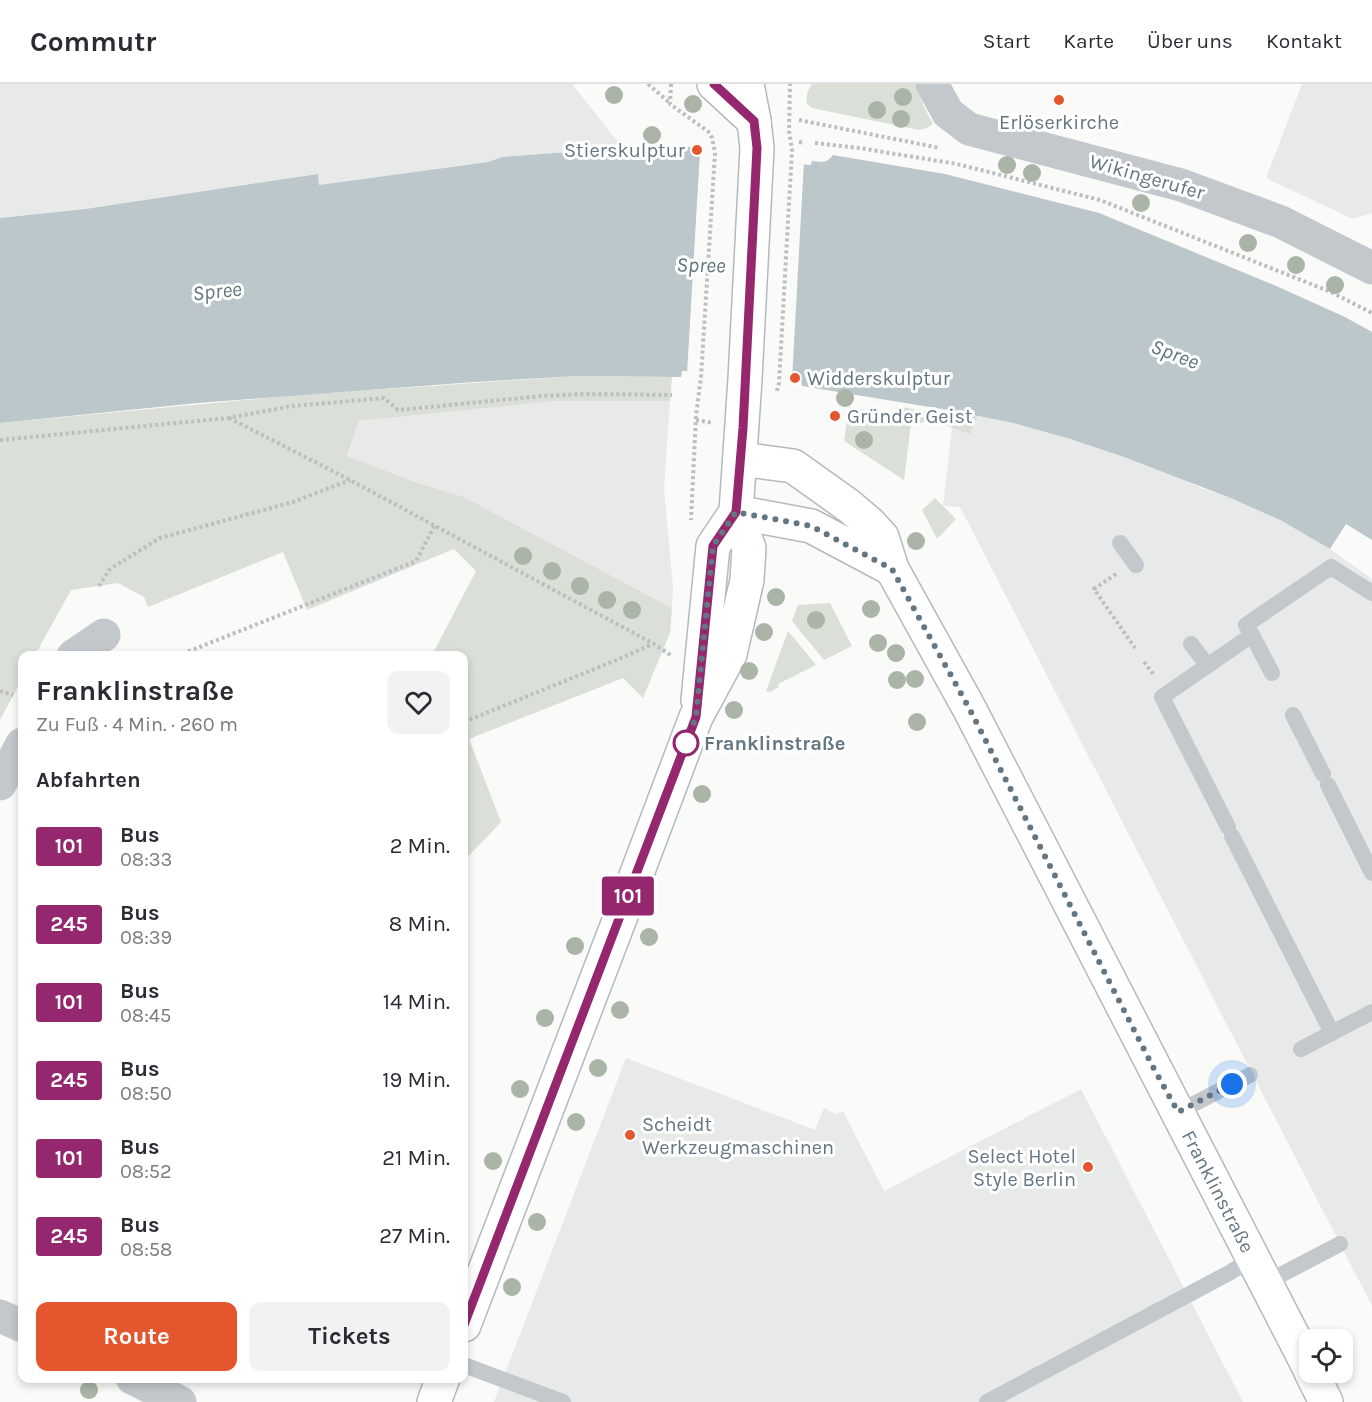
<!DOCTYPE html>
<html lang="de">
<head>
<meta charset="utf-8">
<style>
	:root { --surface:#fff; --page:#f2f2f3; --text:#2b2b33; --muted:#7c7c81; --line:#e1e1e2; --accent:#e4572e }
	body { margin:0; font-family:Karla,sans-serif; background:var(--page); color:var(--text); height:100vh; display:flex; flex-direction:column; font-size:22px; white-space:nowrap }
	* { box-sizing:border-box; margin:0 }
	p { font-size:20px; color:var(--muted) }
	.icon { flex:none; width:33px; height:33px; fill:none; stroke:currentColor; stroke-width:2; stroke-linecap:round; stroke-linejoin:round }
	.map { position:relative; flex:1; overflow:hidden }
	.details { position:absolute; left:18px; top:567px; width:450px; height:732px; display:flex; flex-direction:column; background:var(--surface); border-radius:12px; box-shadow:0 3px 9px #0003 }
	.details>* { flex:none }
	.badge { padding:0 12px; border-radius:4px; font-size:21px; line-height:39px }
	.fabs { position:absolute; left:1299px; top:1245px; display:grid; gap:12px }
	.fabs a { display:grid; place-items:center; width:54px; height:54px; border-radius:12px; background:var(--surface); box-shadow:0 3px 9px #0003; font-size:30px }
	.you { position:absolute; width:30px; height:30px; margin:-15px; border:4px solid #fff; border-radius:50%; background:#1a73e8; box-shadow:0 0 0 9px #1a73e833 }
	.map>.badge { position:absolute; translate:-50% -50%; box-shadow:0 0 0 3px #fff }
	h2 { padding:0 18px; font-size:22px; line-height:54px }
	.round { display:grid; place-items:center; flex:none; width:63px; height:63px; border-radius:12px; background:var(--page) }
	.head { display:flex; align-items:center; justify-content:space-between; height:102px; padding:0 18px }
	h1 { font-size:28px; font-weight:700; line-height:45px }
	.primary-button { display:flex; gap:12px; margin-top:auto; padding:12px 18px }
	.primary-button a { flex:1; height:69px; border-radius:12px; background:var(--accent); color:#fff; font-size:24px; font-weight:700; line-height:69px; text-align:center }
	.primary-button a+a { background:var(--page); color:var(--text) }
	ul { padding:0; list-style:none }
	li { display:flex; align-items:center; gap:18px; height:78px; padding:0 18px }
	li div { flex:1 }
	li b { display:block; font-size:22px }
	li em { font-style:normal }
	li .badge { min-width:66px; font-weight:700; text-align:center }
	header { display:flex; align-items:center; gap:36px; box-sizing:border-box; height:84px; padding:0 30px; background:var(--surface); border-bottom:2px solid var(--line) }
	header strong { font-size:28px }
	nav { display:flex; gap:33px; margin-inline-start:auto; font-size:21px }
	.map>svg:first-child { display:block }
</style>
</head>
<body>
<header>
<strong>Commutr</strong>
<nav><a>Start</a><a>Karte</a><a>Über uns</a><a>Kontakt</a></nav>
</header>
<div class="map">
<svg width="1372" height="1318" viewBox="0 0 1372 1318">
	<rect width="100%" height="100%" fill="#fafaf8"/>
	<g fill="#e8e9e9">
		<polygon points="0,0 572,0 623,64 502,73 488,78 319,101 317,90 85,125 0,134"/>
		<polygon points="1302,0 1372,0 1372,129 1353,135 1266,94"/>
		<polygon points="556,317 670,317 664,404 673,504 672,524 464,413 412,397 347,373 359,337"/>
		<polygon points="954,327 1013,339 1069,355 1124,373 1177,393 1201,404 1233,415 1282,437 1330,465 1372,495 1372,1222 960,423 943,422"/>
		<polygon points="626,974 815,1046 824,1024 836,1030 843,1027 884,1107 1081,1005 1243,1318 494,1318"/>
	</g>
	<g fill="#dadfd7">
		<path d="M812,0H915L924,23L933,40L927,44L919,46L812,24L807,20C806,11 807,8 812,0Z"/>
		<polygon points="577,292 672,293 670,317 556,317 359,337 347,372 412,397 464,413 672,524 670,549 643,614 623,594 469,655 501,738 464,777 464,572 432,571 476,487 454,465 307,526 283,468 148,523 144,513 118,499 71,506 35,571 22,572 22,595 0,636 0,339 298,311"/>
		<polygon points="897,322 953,333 954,327 977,332 970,350 934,337 911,340 904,396 844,357 849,323 895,331"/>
		<polygon points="935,414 956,435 937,455 922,426"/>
		<polygon points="830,519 852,562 824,576 792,537 798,521"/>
		<polygon points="788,547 816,581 778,600 779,603 770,608 766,607"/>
	</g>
	<path fill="#bbc7cb" d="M625,61L693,63L694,70L811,81L812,77C822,78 826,80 833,71L945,90L1099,129L1274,201L1345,233L1372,248V456L1346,440L1330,465L1282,437L1233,415L1124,373L1070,355L1013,339L954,327L802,302L801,293L682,287L681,293L577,292L474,298L198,319L0,339V134L85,125L318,90L319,101L488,78L502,73L623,64Z"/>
	<polygon fill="#fafaf8" points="700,67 804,77 792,296 687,290"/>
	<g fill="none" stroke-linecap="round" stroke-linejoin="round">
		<g stroke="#b3babf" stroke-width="36">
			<g id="secondary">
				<polyline points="714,0 754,37"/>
				<path id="s1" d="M741,375L793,382L849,422L869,439L882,453L892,485L969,624L1310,1285"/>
				<polyline points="736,428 811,442 892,485"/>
				<polyline points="698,616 713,462 736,428"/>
				<polyline points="464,1241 622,829 696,633 730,570 747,496 749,464 736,428 745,295 757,64 754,37 747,0"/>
				<polyline points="1311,1288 1326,1318"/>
				<polyline points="434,1318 443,1294"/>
			</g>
		</g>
		<g stroke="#bbbfc2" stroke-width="4" stroke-dasharray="3 3" stroke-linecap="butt">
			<polyline points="648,0 670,19"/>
			<polyline points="671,0 670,20 710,49 712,54 715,69 701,293 696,332 691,436"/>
			<polyline points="799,36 940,64"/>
			<polyline points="799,58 805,59"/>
			<polyline points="815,59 859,64 957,80 1100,116 1331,208 1372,229"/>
			<polyline points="777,307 779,299 792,66 789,47 790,0"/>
			<polyline points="229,334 350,396 654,560 672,572"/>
			<polyline points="696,336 713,339"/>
			<polyline points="0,356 228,334 293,322 384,314 398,326 542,312 583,310 672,311"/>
			<polyline points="1116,490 1094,505 1135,564"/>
			<polyline points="99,502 110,485 160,454 293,418 350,396"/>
			<polyline points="177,572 416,477 435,441"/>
			<polyline points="1144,578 1154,591"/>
			<polyline points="0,607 13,611"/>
			<polyline points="464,638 619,575 653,560"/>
		</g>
		<g stroke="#c3c8cc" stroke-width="16">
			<polyline points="1120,459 1136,481"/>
			<polyline points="1252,551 1246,541 1331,483 1372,509"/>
			<polyline points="1191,560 1207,581"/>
			<polyline points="1293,631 1323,690"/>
			<polyline points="1328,701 1372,789"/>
			<polyline points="1228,743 1162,613 1252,551 1272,589"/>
			<polyline points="1232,752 1332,949"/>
			<polyline points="1301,965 1372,928"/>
			<polyline points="1178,1028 1250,991"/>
			<polyline points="1265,1199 1340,1160"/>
			<polyline points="464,1281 563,1318"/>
			<polyline points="987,1318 1229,1189 1253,1174"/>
		</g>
		<g stroke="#c3c8cc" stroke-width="33">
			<polyline points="932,0 948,29 969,45 1181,101 1281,138 1372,184"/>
			<polyline points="73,572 104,551"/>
			<polyline points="0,700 22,660"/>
			<polyline points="0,1232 22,1242"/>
			<polyline points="132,1294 180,1318"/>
		</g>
		<use href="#secondary" stroke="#fff" stroke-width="33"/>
	</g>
	<g fill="#aab4a7">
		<circle cx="614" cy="11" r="9"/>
		<circle cx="903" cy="13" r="9"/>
		<circle cx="693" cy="20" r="9"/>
		<circle cx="877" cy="26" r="9"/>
		<circle cx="901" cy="35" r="9"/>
		<circle cx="652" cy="51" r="9"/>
		<circle cx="1007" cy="81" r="9"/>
		<circle cx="1032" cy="89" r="9"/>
		<circle cx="1141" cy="119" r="9"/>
		<circle cx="1248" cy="159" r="9"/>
		<circle cx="1296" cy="181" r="9"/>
		<circle cx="1335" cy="201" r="9"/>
		<circle cx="845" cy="314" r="9"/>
		<circle cx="864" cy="356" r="9"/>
		<circle cx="916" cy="457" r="9"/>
		<circle cx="523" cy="472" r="9"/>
		<circle cx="552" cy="487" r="9"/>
		<circle cx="580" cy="502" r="9"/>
		<circle cx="776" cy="513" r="9"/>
		<circle cx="607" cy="516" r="9"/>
		<circle cx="871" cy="525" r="9"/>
		<circle cx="632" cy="526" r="9"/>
		<circle cx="816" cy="536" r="9"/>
		<circle cx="764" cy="548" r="9"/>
		<circle cx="878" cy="559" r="9"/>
		<circle cx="896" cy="569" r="9"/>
		<circle cx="749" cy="587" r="9"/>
		<circle cx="915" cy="595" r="9"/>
		<circle cx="897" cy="596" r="9"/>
		<circle cx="734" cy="626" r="9"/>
		<circle cx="917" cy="638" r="9"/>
		<circle cx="702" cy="710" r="9"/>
		<circle cx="649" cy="853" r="9"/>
		<circle cx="575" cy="862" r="9"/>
		<circle cx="620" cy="926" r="9"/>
		<circle cx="545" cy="934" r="9"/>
		<circle cx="598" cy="984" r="9"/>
		<circle cx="520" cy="1005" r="9"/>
		<circle cx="576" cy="1038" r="9"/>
		<circle cx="493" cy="1077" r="9"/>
		<circle cx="537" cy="1138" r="9"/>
		<circle cx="512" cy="1203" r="9"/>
		<circle cx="89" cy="1306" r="9"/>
	</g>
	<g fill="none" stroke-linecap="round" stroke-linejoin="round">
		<g stroke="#fff" stroke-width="14">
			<polyline id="line" points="464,1241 696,633 713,462 736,428 743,344 757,64 754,37 714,0"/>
		</g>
		<use href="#line" stroke="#95276e" stroke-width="9"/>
		<polyline stroke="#657683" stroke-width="6" stroke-dasharray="0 10.8" points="686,659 696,633 713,462 736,428 811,442 892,485 969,624 1153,983 1178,1028 1232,1000"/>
	</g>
	<g fill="#e4572e" stroke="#fff" stroke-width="2">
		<circle cx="1059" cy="16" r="6"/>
		<circle cx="697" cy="66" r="6"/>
		<circle cx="795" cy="294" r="6"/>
		<circle cx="835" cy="332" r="6"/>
		<circle cx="630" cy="1051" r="6"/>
		<circle cx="1088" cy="1083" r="6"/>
	</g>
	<circle fill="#fff" stroke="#95276e" stroke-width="3" cx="686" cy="659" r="12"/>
	<g text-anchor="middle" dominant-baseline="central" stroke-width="6" stroke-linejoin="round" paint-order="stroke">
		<g font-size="20" fill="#657683" stroke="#fff" text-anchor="start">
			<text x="1059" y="38" text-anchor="middle">Erlöserkirche</text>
			<text x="685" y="66" text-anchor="end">Stierskulptur</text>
			<text x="807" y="294">Widderskulptur</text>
			<text x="847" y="332">Gründer Geist</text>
			<text x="642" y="1040">Scheidt<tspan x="642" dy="23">Werkzeugmaschinen</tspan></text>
			<text x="1076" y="1072" text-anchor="end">Select Hotel<tspan x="1076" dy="23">Style Berlin</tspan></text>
		</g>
		<g font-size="20" fill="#657683" stroke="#fff">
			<text transform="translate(1147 93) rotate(16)">Wikingerufer</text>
			<text stroke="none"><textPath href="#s1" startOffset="903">Franklinstraße</textPath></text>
		</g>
		<g font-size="20" font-weight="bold" fill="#657683" stroke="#fff" text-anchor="start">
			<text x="704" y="659">Franklinstraße</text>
		</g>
		<g font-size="21" font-style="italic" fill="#60757c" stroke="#fff">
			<text transform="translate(701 181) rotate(1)">Spree</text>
			<text transform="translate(217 207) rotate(-6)">Spree</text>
			<text transform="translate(1175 270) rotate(21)">Spree</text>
		</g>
	</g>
</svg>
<div class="fabs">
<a><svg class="icon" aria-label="locate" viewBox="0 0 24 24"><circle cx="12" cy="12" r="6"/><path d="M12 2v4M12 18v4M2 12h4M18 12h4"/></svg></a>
</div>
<div class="you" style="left:1232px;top:1000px"></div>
<b class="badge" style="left:628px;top:812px;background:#95276e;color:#fff">101</b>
<section class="details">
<div class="head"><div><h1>Franklinstraße</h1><p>Zu Fuß · 4 Min. · 260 m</p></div><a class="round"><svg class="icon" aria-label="heart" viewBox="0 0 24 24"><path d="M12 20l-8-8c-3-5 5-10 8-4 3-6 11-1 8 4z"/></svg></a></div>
<h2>Abfahrten</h2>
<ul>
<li><span class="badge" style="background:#95276e;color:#fff">101</span><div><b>Bus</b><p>08:33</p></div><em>2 Min.</em></li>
<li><span class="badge" style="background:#95276e;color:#fff">245</span><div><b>Bus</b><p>08:39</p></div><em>8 Min.</em></li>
<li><span class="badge" style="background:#95276e;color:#fff">101</span><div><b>Bus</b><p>08:45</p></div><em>14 Min.</em></li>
<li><span class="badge" style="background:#95276e;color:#fff">245</span><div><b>Bus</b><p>08:50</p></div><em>19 Min.</em></li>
<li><span class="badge" style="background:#95276e;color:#fff">101</span><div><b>Bus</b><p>08:52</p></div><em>21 Min.</em></li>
<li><span class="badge" style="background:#95276e;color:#fff">245</span><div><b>Bus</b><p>08:58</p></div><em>27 Min.</em></li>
</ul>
<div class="primary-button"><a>Route</a><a>Tickets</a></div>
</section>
</div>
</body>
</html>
